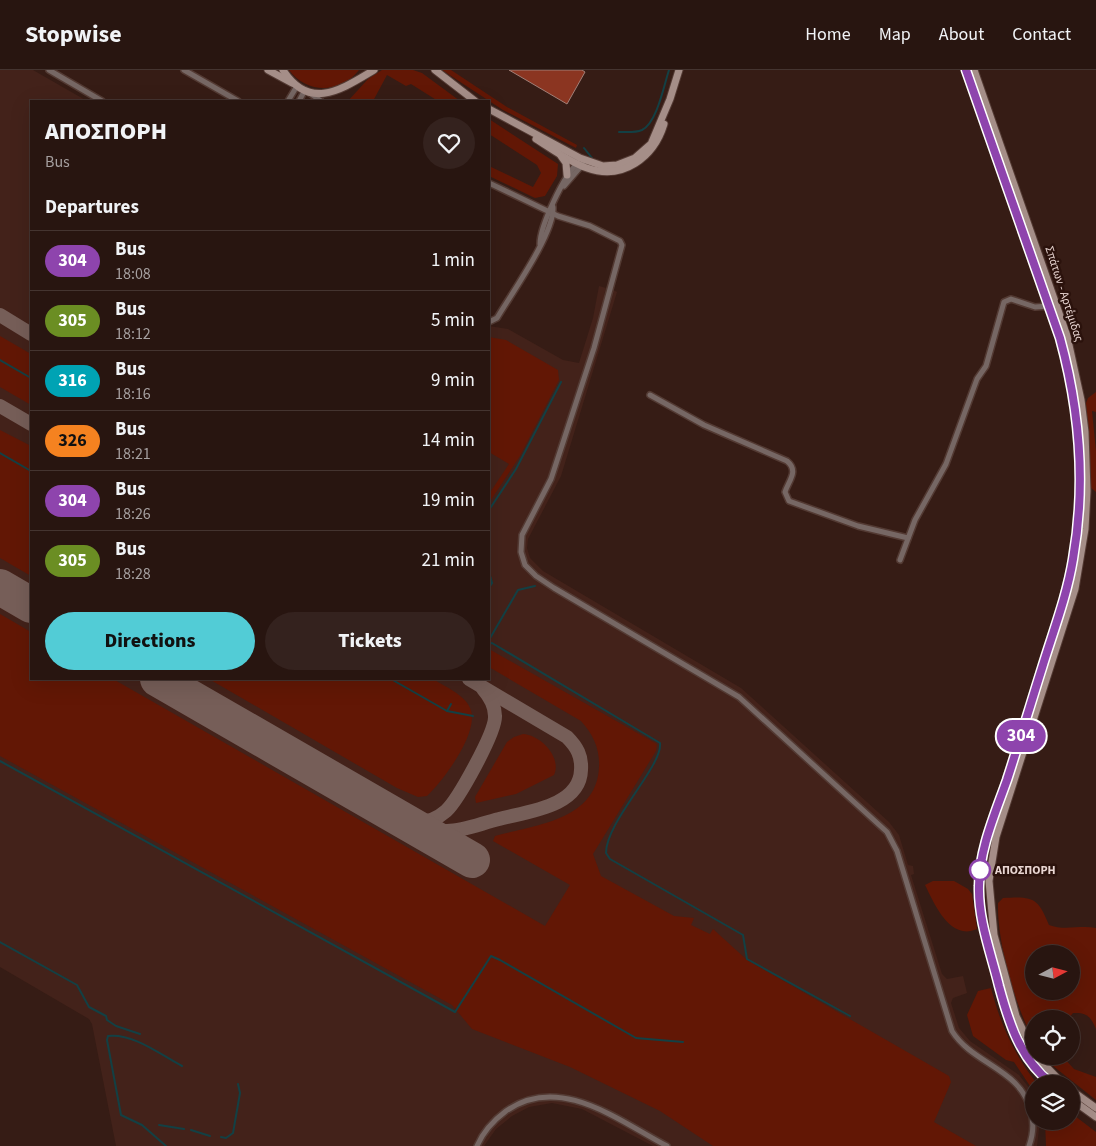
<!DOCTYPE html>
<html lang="en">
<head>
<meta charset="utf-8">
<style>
	:root { --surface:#281510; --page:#34221e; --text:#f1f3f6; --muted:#a59f9f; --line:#443430; --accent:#52ccd6 }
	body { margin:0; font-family:"Source Sans 3",sans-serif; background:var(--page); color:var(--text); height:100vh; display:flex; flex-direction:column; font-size:19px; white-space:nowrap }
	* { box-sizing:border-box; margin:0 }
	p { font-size:16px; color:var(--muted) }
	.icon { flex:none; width:28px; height:28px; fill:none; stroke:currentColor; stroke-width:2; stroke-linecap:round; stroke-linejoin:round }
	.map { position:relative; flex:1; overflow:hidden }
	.panel { position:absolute; left:30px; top:30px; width:460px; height:580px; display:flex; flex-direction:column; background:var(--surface); border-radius:0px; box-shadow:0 5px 20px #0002,0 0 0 1px var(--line) }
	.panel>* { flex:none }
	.badge { padding:0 10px; border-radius:16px; font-size:18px; line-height:32px }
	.needle { width:32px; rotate:83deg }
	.tools { position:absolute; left:1025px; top:875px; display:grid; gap:10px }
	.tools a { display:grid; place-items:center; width:55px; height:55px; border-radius:50%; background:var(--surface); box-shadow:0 5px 20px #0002,0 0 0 1px var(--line); font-size:25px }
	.map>.badge { position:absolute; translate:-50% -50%; box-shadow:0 0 0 2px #fff }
	h2 { padding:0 15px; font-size:19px; line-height:45px }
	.round { display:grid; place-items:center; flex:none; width:52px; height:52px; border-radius:26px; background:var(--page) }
	.summary { display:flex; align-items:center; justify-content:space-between; height:85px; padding:0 15px }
	h1 { font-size:24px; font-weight:800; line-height:38px }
	.primary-button { display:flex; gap:10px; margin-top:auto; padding:10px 15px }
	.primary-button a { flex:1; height:58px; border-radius:30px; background:var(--accent); color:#111; font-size:20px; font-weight:800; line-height:58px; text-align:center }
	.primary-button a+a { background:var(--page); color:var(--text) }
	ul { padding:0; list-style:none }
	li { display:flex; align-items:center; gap:15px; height:60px; padding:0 15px; border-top:1px solid var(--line) }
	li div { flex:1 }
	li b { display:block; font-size:19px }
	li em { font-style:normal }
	li .badge { min-width:55px; font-weight:700; text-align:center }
	header { display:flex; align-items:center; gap:30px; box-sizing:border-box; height:70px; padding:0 25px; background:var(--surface); border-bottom:1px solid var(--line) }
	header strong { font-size:24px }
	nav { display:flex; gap:28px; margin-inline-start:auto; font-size:18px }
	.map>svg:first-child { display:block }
</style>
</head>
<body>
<header>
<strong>Stopwise</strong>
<nav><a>Home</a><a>Map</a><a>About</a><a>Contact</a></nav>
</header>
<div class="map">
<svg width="1096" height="1076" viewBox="0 0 1096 1076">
	<rect width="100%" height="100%" fill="#361c15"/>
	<polygon fill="#43221a" points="0,0 33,0 87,31 31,31 31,609 489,609 489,256 508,259 563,290 579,293 593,248 599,216 606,218 604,225 611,227 613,220 617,222 561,406 528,469 527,478 530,488 543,501 741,618 889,752 899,765 908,795 913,796 914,804 911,805 942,904 947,909 963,906 967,923 953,928 951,933 959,958 970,971 1019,1005 1030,1019 1034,1027 1034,1051 1040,1051 1037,1076 653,1076 582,1039 552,1033 529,1037 512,1046 496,1059 484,1076 116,1076 92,954 89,949 0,897"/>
	<g fill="#621705" fill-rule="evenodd">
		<path d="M289,0H359C340,24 307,24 289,0Z"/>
		<polygon points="382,0 413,0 422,3 460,31 438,31 411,14 406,16 387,5 373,31 348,31 368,9"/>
		<polygon points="442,0 451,0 507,37 577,75 576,78 503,40"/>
		<polygon points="489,49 558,94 557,106 545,126 535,128 489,106 489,96 533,117 541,103 537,95 489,64"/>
		<polygon points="0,266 31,284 31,335 0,317"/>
		<polygon points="489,267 506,270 558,300 559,310 520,386 489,433 489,424 509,394 489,382"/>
		<polygon points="1096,322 1096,342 1092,341 1096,381 1096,422 1090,417 1086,333 1088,328"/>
		<polygon points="0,360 31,376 31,506 0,488"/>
		<path d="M0,544L31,562V609H113L545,856L570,815L493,771L495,766C535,755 597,750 599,697C600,679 593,664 581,651L489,597V579L657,674L656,681L593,784L601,806L674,846L694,848L691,855L710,864L713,859L747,890L949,1006L951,1012L934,1052L976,1076H713L660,1041L570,997L472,959L452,935L0,686Z"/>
		<path d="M209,609H433C444,616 465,625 470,638C481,661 443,711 427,726L418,727L397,718Z"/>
		<path d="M523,664C541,665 562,688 554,705L516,724L476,733L475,727L507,672L514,667Z"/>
		<path d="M933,811H954L968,819L972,824L977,859C950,871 935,835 925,815Z"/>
		<path d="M1003,828C1034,826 1038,828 1049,855C1064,861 1080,855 1096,858V959C1091,947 1087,942 1073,943L1068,949H1034L1033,969C1015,935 997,872 998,833ZM1034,884H1071V921H1034Z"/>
		<path d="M991,918C1001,956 1013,982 1037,1014H1034V1022L1014,992L1006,990L973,966L967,945L978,921Z"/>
		<polygon points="1048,986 1062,986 1074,999 1096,1007 1096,1030 1048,992"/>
		<polygon points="1071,1043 1096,1062 1096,1076 1046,1076 1045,1051 1071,1051"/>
	</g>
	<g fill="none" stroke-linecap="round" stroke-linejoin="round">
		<g stroke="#134044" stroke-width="2">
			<path d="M619,62C626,62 635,63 642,60C657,53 664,15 669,0"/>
			<polyline points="584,78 592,88"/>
			<polyline points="0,290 31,308"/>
			<polyline points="0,383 31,401"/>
			<polyline points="489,440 516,399 561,312"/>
			<polyline points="489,502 492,513"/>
			<polyline points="489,510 492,513 489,518"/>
			<polyline points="489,570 518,520 535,516"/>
			<path d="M489,574L492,573L660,673C663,696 606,751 606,783L610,789L743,865L747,889L850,946"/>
			<polyline points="391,609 447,641 473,646"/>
			<polyline points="447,641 451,634"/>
			<polyline points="0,691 455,942 491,886 500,890 636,968 683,972"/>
			<polyline points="0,872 77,915 89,937 106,946 107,950 116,956 140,964"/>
			<polyline points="159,1055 184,1059"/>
			<polyline points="191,1060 210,1066"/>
			<polyline points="221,1067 226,1068 233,1063 240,1023 238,1014"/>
			<path d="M166,1076L142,1055L121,1045L107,970L108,966C133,963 161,985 182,996"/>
		</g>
		<g stroke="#765e58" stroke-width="14">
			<polyline points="0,245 31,264"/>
			<polyline points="0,336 31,354"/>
			<path d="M403,750C417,756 431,762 447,761C464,761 482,753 499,749C525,742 580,737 581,700C582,686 577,677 567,667L469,609"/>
			<path d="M414,752C426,753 437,749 446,741C458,730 496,662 495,646C495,636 490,627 483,619"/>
		</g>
		<g stroke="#765e58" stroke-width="36">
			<polyline points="0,517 31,535"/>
			<polyline points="158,609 472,790"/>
		</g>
	</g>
	<polygon fill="#8b3521" stroke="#a17f77" points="509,0 582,0 585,2 567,34"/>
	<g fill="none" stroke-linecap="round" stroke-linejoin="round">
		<g stroke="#533a33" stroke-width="8">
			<g id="street">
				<polyline points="49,0 102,31"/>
				<polyline points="184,0 238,31"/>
				<polyline points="311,24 321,31"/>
				<polyline points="288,31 297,16"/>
				<polyline points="299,31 305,20"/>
				<path d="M489,113L558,146L590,156L620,171L622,175L594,278L551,409L522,465L521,482L525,495L536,506L554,518L739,627L887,762L897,781L952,961C973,995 1022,999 1031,1042C1034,1053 1033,1065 1029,1076"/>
				<polyline points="564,116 583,94"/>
				<path d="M540,174C540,156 564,105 578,93"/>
				<path d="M489,252L497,248C512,223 555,162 553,137"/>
				<path d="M650,325L704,355L787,391C799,401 789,410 785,422L789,431L858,456L908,468"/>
				<polyline points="900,490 915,450 946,394 977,309 986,296 1004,232 1011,229 1035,237 1050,236"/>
				<path d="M477,1076C483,1062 494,1050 506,1041C560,1003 619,1051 667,1076"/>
			</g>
		</g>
		<g stroke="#533a33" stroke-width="9">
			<g id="secondary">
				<polyline points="268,0 292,13"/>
				<path d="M283,0C310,42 342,19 374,0"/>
				<polyline points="435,0 475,31"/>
				<polyline points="966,0 1060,268 1074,331 1081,392 1078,457 1073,491 1058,548 985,775 979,816 982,850 1012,960 1033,995 1052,1014"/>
				<polyline points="974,0 1067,266 1081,330 1085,362 1087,421 1085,459 1075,519 996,767 989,811 994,865 1016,946 1034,983"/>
				<polyline points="489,39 580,88 603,96 617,95 635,88 651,74 670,29 679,0"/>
				<path d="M536,69C552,79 569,92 587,98C623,111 654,87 664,54"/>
				<polyline points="561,86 566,93 567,105"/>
				<polyline points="1036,986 1063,1014"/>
				<polyline points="1071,1020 1096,1038"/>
				<polyline points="1071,1029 1096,1047"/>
			</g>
		</g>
		<use href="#street" stroke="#766764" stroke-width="5"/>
		<use href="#secondary" stroke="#a58e88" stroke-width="7"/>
	</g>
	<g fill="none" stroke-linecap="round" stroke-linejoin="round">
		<g stroke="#fff" stroke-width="11">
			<path id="line" d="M966,0L1060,268C1080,341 1086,415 1073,489C1067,526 1053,562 1042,598C1030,636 1019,673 1007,710C995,744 979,780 979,816C978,850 991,883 999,916C1009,953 1020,989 1052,1014"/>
		</g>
		<use href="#line" stroke="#8e44ad" stroke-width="8"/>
	</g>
	<circle fill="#fff" stroke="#8e44ad" stroke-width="2.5" cx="980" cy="800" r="10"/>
	<g text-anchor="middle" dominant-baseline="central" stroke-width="5" stroke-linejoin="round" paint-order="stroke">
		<g font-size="12" fill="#e9d6d2" stroke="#2b120c">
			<text transform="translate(1064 224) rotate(72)">Σπάτων - Αρτέμιδας</text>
		</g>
		<g font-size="12" font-weight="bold" fill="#e9d6d2" stroke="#2b120c" text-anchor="start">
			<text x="995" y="800">ΑΠΟΣΠΟΡΗ</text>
		</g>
	</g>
</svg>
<div class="tools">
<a><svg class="needle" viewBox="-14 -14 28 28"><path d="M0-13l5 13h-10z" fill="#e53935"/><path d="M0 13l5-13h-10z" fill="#a59f9f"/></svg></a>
<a><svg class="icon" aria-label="locate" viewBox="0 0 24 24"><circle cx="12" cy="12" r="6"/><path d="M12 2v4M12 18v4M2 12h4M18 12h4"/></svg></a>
<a><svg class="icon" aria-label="layers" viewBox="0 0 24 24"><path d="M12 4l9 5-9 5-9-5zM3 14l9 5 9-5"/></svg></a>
</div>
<b class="badge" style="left:1021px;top:666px;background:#8e44ad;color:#fff">304</b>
<section class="panel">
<div class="summary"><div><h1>ΑΠΟΣΠΟΡΗ</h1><p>Bus</p></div><a class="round"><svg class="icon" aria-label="heart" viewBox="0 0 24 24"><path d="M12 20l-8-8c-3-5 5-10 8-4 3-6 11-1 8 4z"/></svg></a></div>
<h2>Departures</h2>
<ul>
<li><span class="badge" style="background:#8e44ad;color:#fff">304</span><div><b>Bus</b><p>18:08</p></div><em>1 min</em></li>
<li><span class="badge" style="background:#6b8e23;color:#fff">305</span><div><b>Bus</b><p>18:12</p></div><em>5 min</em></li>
<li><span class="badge" style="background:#00a3b4;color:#fff">316</span><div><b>Bus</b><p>18:16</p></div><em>9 min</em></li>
<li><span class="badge" style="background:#f58220;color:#111">326</span><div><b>Bus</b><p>18:21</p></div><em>14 min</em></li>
<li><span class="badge" style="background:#8e44ad;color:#fff">304</span><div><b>Bus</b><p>18:26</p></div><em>19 min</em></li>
<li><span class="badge" style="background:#6b8e23;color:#fff">305</span><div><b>Bus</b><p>18:28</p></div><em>21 min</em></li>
</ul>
<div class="primary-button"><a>Directions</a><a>Tickets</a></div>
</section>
</div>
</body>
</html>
